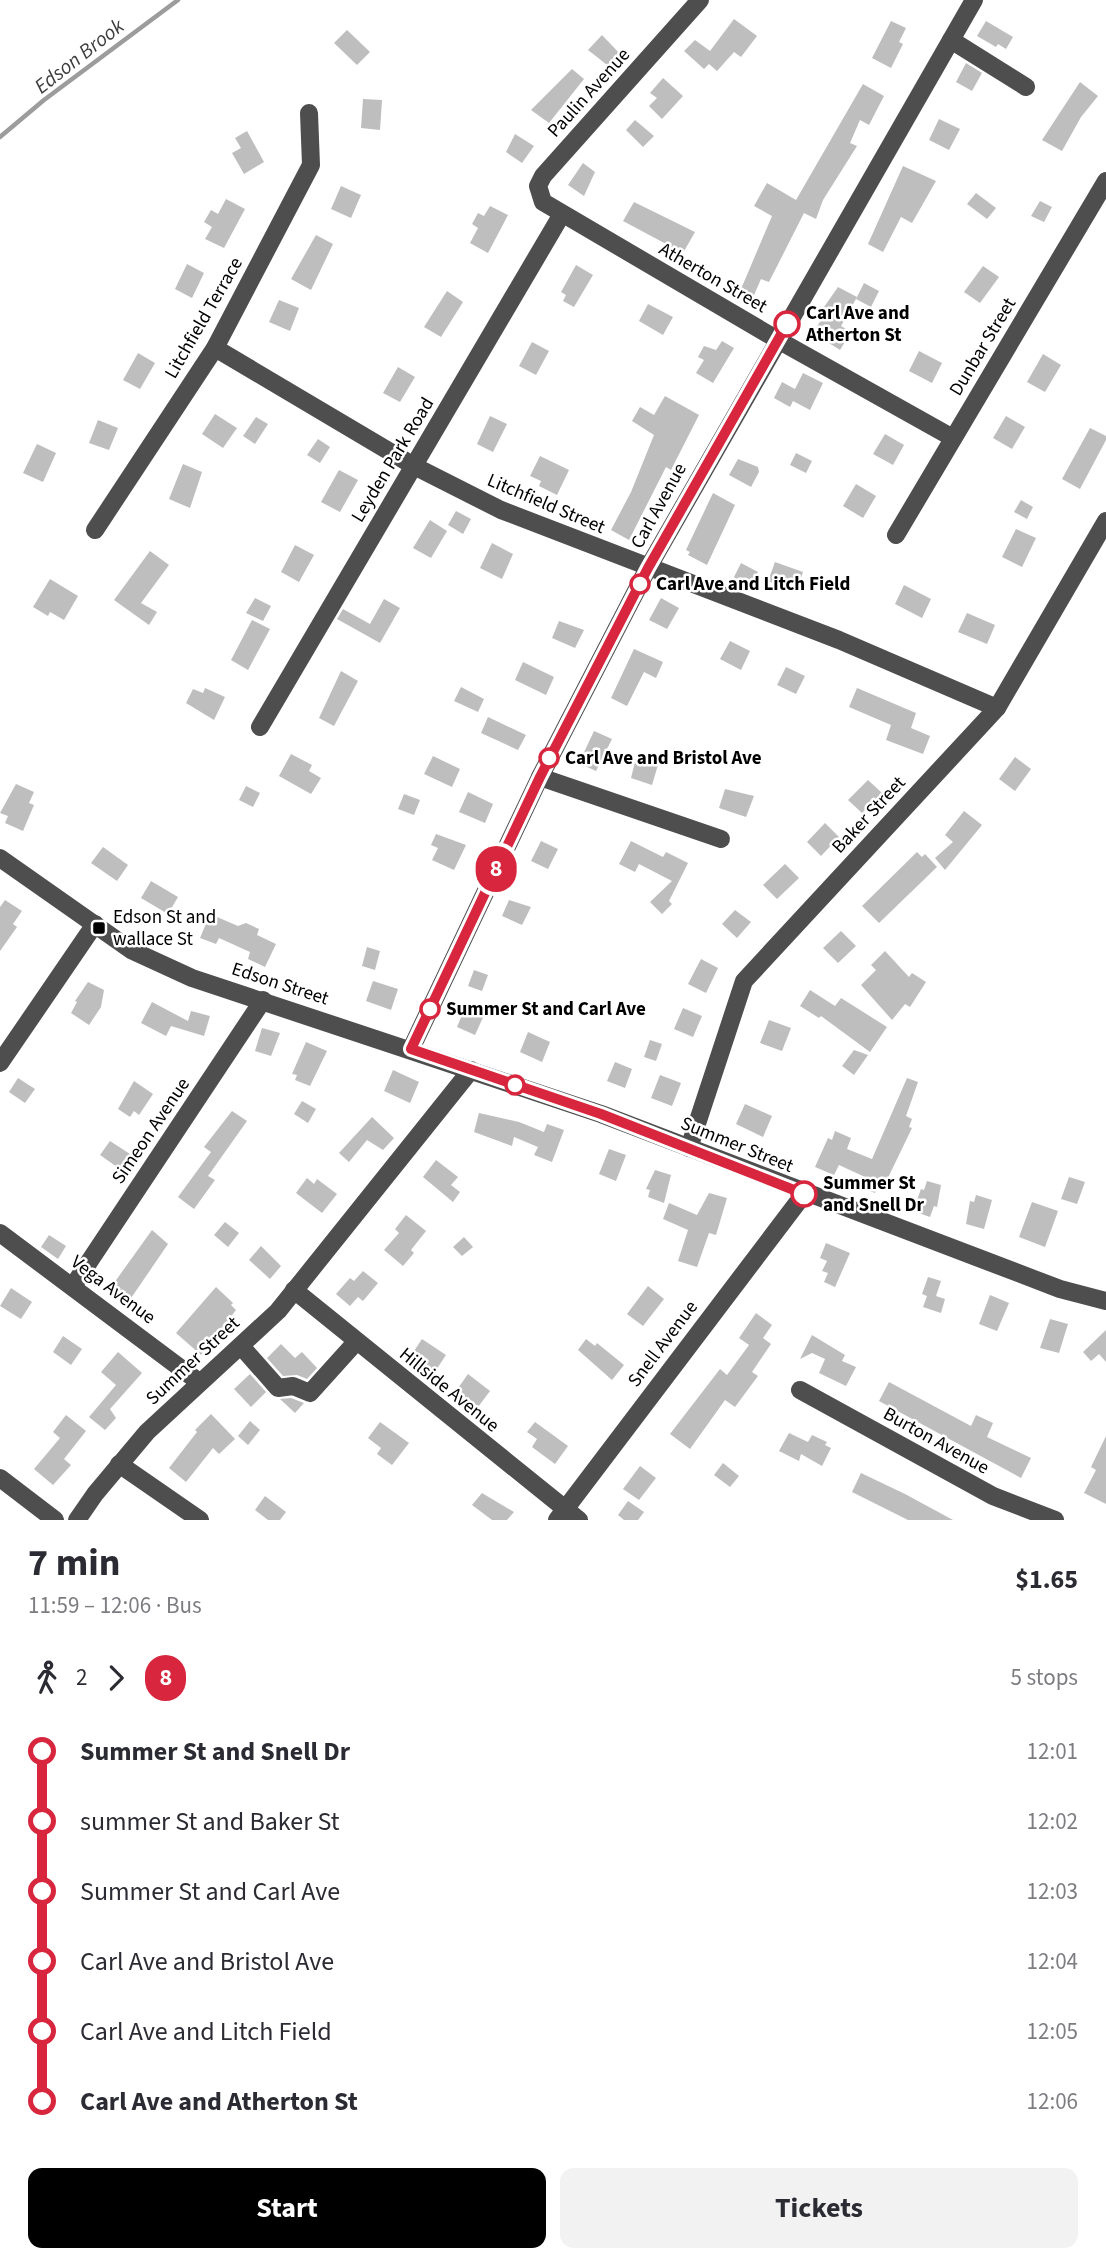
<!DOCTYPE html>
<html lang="en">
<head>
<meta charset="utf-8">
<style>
	:root { --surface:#fff; --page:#f2f2f3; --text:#2b2b33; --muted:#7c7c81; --accent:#000 }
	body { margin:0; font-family:"Source Sans 3",sans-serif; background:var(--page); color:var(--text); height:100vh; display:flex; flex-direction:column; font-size:26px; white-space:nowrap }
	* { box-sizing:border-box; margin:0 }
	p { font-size:23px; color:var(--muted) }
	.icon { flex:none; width:38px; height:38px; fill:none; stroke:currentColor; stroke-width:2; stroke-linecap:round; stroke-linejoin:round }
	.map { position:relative; height:1520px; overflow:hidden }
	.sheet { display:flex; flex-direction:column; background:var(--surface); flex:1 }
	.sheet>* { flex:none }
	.badge { padding:0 14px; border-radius:23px; font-size:24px; line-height:46px }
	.map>.badge { position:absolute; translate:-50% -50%; box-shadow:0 0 0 4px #fff }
	.legs { display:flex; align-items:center; gap:10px; height:77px; padding:0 28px; font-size:23px }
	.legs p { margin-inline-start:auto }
	.headline { display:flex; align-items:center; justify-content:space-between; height:119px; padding:0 28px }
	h1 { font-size:38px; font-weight:700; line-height:52px }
	.action { display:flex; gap:14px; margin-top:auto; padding:14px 28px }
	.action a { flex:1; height:80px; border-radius:14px; background:var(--accent); color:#fff; font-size:28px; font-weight:700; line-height:80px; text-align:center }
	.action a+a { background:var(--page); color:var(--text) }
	ul { padding:0 28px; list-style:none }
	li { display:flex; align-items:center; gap:24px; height:70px; font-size:26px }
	li i { display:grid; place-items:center; width:10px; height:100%; margin:0 9px; background:currentColor }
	li i::after { content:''; width:18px; height:18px; margin:-9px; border:5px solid; border-radius:50%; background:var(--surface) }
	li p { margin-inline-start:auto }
	li:first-child i { background:linear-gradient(#0000 50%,currentColor 0) }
	li:last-child i { background:linear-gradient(currentColor 50%,#0000 0) }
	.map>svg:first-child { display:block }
</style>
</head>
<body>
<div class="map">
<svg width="1106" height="1520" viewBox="0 0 1106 1520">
	<rect width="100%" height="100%" fill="#fff"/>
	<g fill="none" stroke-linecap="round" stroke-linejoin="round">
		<polyline stroke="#9c9c9c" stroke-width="4.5" points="0,137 44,100 178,0"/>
	</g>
	<g fill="#bebebe">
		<polygon points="734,19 757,36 741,57 734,52 717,71 709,64 704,69 684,51 695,40 710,51"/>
		<polygon points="891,21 906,28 899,42 903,44 891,68 872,58"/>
		<polygon points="986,21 1013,37 1006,49 998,44 996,47 977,36"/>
		<polygon points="347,30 370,52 357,65 334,43"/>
		<polygon points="602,35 622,56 611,68 588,50"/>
		<polygon points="966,63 982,73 972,91 956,82"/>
		<polygon points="572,69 584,79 549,123 531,110"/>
		<polygon points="663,78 683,96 662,119 649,106 657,98 650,93"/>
		<polygon points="1080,82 1098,96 1081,117 1062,151 1042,140"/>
		<polygon points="863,84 884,96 869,125 860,120 850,143 857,146 823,200 816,219 804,213 769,282 761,279 754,295 741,289 772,216 754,206 767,183 796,200"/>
		<polygon points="363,99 382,100 380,130 361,128"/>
		<polygon points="939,119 960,129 949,150 929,140"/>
		<polygon points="635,120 654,136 643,147 626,130"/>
		<polygon points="247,131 264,162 244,174 232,153 241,148 235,138"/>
		<polygon points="515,134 534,146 522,163 506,152"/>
		<polygon points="583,163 595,172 584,196 568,185"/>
		<polygon points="903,166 936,181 912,223 901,217 883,252 868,244"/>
		<polygon points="341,186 361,195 351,218 331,209"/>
		<polygon points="976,193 996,208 987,219 967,204"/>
		<polygon points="226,199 245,209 224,248 205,239 212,227 204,222 211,210 218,214"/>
		<polygon points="1040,201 1052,207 1044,222 1031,216"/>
		<polygon points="634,202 695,232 683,253 623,221"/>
		<polygon points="490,206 508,215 488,253 470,243 478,228 472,224 478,213 484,216"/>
		<polygon points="316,235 333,244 311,290 291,279"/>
		<polygon points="187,264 204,273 192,298 175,289"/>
		<polygon points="576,265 593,275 574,307 563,301 566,295 561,292"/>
		<polygon points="983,266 999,277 980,303 964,292"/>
		<polygon points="864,283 879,291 871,307 856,299"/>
		<polygon points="838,287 857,297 841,326 851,332 840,350 813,333 828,309 824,307"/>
		<polygon points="447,291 463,302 441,337 424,327"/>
		<polygon points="279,300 299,308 290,331 269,322"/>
		<polygon points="648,304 673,317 663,335 639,321"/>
		<polygon points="722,341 734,348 713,383 696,373 704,360 698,357 704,346 716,350"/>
		<polygon points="532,342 549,351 536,375 519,366"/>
		<polygon points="919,351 942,363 932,383 909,371"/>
		<polygon points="138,353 155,363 140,389 123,380"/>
		<polygon points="1043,354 1061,365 1045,392 1027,382"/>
		<polygon points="398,367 415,377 400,402 383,393"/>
		<polygon points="803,373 823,383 810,410 793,401 790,407 774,398 782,382 795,389"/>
		<polygon points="665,396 699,415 671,470 666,467 629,540 611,530 631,492 654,435 632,421 640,407 654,415"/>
		<polygon points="215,414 237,428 223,448 202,434"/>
		<polygon points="490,416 507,424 493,452 477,444"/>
		<polygon points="1006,416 1025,427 1012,449 993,438"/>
		<polygon points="256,417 268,424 255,444 243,436"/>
		<polygon points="98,420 118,428 109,450 89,443"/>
		<polygon points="1090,428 1106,436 1106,440 1080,489 1062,479"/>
		<polygon points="885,434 904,445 893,465 873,454"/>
		<polygon points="318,439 330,447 320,463 307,455"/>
		<polygon points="37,444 56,453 43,482 23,473"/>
		<polygon points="796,453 812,461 806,473 790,465"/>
		<polygon points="540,456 569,470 557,495 539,486 541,481 530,476"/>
		<polygon points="738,459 758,467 759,472 751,487 729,475"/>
		<polygon points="183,464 202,472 190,508 169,499"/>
		<polygon points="339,470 358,480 340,512 321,502"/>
		<polygon points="856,484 876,496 863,518 843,506"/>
		<polygon points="713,493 735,505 707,565 688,555 690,552 686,550"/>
		<polygon points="1021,500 1033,507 1027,519 1014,512"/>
		<polygon points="456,511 471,519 463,534 448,525"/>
		<polygon points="430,520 447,531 431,558 413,548"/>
		<polygon points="1016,529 1036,538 1022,567 1002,557"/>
		<polygon points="492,543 513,554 502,579 480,568"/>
		<polygon points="295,545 314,555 299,582 281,572"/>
		<polygon points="150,551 169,565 141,603 157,612 149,625 114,600"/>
		<polygon points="775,562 803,572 796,592 768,581"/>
		<polygon points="741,563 758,572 749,589 732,581"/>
		<polygon points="50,579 78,596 64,620 50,612 48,616 33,607"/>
		<polygon points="904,585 931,599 922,618 895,604"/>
		<polygon points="255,598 271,606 263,621 246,613"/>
		<polygon points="661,598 679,608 667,629 649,620"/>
		<polygon points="384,599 400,608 380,643 337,619 343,609 370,624"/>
		<polygon points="967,613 995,625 987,644 958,632"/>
		<polygon points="252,620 270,629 248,670 231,660"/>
		<polygon points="559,621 584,630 575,648 552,638"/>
		<polygon points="730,641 750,651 741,670 720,659"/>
		<polygon points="634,649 663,662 656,678 644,672 627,706 611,698"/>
		<polygon points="523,662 554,677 546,695 515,680"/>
		<polygon points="786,667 805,676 796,694 777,685"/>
		<polygon points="341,671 358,681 334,726 319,718"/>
		<polygon points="461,687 484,699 478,712 454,701"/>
		<polygon points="205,688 225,697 214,720 186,703 193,689 203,693"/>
		<polygon points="857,688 916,713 911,728 930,736 923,754 886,740 891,725 849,707"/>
		<polygon points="488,717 526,735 518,750 481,733"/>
		<polygon points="594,731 612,739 596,771 579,763"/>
		<polygon points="291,754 312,765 309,771 321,778 311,794 279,776"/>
		<polygon points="433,756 460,769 452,787 424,774"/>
		<polygon points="1015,757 1031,769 1015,791 999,779"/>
		<polygon points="636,758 658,765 652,785 631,778"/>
		<polygon points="868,780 882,793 862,813 848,800"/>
		<polygon points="16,784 34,792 29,803 34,805 23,831 5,823 8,816 0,813"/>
		<polygon points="246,786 260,793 253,807 239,800"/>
		<polygon points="725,789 754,796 746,817 719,808"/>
		<polygon points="468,792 493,804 485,823 459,812"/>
		<polygon points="404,794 420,800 414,815 398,809"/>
		<polygon points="964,811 982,825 945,870 935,858 953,842 945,835"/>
		<polygon points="825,823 839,837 821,856 807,842"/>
		<polygon points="436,834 466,845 454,870 432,860 438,848 431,845"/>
		<polygon points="541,841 558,849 548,869 531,861"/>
		<polygon points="631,841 663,857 666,852 688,863 669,901 672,904 662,914 650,902 672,881 639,864 635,872 619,864"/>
		<polygon points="103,847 128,865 117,881 91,863"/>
		<polygon points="917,852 922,857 925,854 937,867 879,923 862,906"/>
		<polygon points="785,864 799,878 777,899 763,885"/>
		<polygon points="151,881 178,897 168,914 141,898"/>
		<polygon points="5,900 22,911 13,924 17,927 0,951 0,907"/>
		<polygon points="509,900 531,907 522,925 502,916"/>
		<polygon points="735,910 751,922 737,938 722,924"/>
		<polygon points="210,914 238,926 246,923 259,929 257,935 276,944 265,967 248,959 250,952 219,938 216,944 200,938"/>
		<polygon points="841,931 856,946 838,963 823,948"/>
		<polygon points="367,947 380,951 375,970 362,966"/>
		<polygon points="885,951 909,977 912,973 926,982 910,1007 905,1004 892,1020 861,985 876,970 871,965"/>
		<polygon points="701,959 718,968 706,993 688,984"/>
		<polygon points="474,970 488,975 482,991 468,986"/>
		<polygon points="373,981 398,989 391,1010 366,1001"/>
		<polygon points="88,982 104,990 101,1007 89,1025 71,1013 77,1002 75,1001"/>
		<polygon points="810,990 835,1006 841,998 887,1027 870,1052 821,1016 819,1018 800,1006"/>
		<polygon points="152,1002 188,1021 191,1011 210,1016 204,1036 171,1026 166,1036 141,1023"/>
		<polygon points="466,1005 485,1013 475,1035 457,1027"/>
		<polygon points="683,1008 702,1016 693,1037 674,1029"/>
		<polygon points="769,1020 791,1028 782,1051 760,1043"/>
		<polygon points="262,1028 280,1033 271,1056 255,1051"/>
		<polygon points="528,1032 550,1042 542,1062 520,1052"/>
		<polygon points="650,1040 662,1044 656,1061 644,1057"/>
		<polygon points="306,1042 327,1051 310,1086 295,1080 297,1075 292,1074"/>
		<polygon points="854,1050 868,1055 854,1075 842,1066"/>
		<polygon points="615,1062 632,1069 625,1088 607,1081"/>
		<polygon points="393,1070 419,1082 410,1103 384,1091"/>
		<polygon points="660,1075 681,1083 672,1106 651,1098"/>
		<polygon points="18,1078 35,1089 25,1103 9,1092"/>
		<polygon points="907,1078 918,1082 906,1116 912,1119 909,1127 912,1128 884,1186 879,1184 875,1193 860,1187 865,1177 839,1165 834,1175 815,1167 828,1138 832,1140 835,1131 851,1138 847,1149 872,1159"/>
		<polygon points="134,1081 153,1094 139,1115 134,1111 130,1117 118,1109"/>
		<polygon points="302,1101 316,1109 308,1123 294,1114"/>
		<polygon points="745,1104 772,1116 763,1137 736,1124"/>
		<polygon points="232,1111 247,1121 208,1176 215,1180 194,1209 178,1197 211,1152 204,1147"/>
		<polygon points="479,1113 519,1122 544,1132 547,1124 564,1130 552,1162 534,1155 538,1147 514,1137 512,1146 474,1132"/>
		<polygon points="372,1117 394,1138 383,1150 367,1140 349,1162 339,1153"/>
		<polygon points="110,1141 130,1154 120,1169 100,1155"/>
		<polygon points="609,1149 626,1155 616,1181 599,1174"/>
		<polygon points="436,1160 458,1177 451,1185 460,1192 453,1202 423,1177"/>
		<polygon points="655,1170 671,1175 664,1203 648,1197 650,1190 646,1189"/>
		<polygon points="1069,1177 1085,1182 1077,1204 1061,1199"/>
		<polygon points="307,1178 314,1184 317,1179 337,1194 322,1213 296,1193"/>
		<polygon points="927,1181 941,1185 937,1207 934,1206 930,1217 913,1211 921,1189 924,1190"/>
		<polygon points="709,1193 727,1198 716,1235 709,1233 697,1267 678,1261 688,1230 663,1219 669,1203 697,1215"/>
		<polygon points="976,1195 992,1200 984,1229 966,1224 970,1201 974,1202"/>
		<polygon points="1032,1202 1058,1211 1045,1247 1019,1237"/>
		<polygon points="406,1215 426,1231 411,1250 414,1253 403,1266 384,1250 399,1233 395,1229"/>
		<polygon points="225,1222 239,1233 228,1247 214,1235"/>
		<polygon points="152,1230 168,1244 127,1304 109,1290"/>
		<polygon points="49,1235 66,1246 58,1259 41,1247"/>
		<polygon points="464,1237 473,1247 462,1256 453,1247"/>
		<polygon points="826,1243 850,1253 835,1287 824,1282 828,1273 822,1271 827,1261 820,1258"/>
		<polygon points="261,1246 281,1266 270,1279 249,1260"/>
		<polygon points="363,1271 378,1283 363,1301 358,1297 350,1306 336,1294 350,1278 354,1281"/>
		<polygon points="928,1277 941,1281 936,1296 945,1299 941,1313 923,1307 927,1296 922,1294"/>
		<polygon points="648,1286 664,1299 643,1326 627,1314"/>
		<polygon points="216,1287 233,1303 231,1305 236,1310 201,1355 176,1333"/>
		<polygon points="11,1288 32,1302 21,1319 0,1306"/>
		<polygon points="990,1295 1009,1303 997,1331 979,1324"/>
		<polygon points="756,1313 772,1325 763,1338 771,1344 752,1372 758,1376 735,1407 725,1400 690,1449 670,1434 720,1369 727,1375 749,1345 739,1338"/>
		<polygon points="1050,1319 1068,1324 1059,1353 1040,1348"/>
		<polygon points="1106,1330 1106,1362 1099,1354 1091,1361 1083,1352"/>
		<polygon points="812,1335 845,1355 842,1361 856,1367 846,1386 819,1373 825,1359 812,1353 800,1359"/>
		<polygon points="63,1336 82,1349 71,1365 53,1352"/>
		<polygon points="422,1339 446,1355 434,1373 410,1357"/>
		<polygon points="586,1339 595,1346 597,1343 624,1365 612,1380 578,1350"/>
		<polygon points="281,1344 295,1358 302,1352 317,1368 307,1379 297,1375 283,1376 267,1358"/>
		<polygon points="118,1352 142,1373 110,1409 116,1418 105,1430 89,1417 116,1385 101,1372"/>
		<polygon points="250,1374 266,1392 251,1407 234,1389"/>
		<polygon points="468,1374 490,1391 478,1407 456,1391"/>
		<polygon points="889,1382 971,1426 976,1415 993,1423 987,1437 1031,1458 1021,1478 879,1401"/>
		<polygon points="291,1398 304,1403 295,1413 280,1399"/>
		<polygon points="211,1414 235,1439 219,1454 213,1448 186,1482 169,1468 197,1432 195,1430"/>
		<polygon points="66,1415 86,1431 64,1459 71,1465 53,1485 34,1469 60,1438 53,1432"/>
		<polygon points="250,1421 260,1430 248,1445 238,1436"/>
		<polygon points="380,1422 409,1443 392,1465 377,1454 381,1448 368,1438"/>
		<polygon points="535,1422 568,1446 555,1464 532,1447 537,1439 527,1432"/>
		<polygon points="789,1433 808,1442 812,1435 827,1442 825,1445 831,1448 822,1466 801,1454 799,1461 779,1451"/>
		<polygon points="1106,1436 1106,1504 1084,1493 1096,1470 1091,1467"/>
		<polygon points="723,1463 739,1476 730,1487 714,1475"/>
		<polygon points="640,1466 656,1478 639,1500 623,1489"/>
		<polygon points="861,1473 905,1494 953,1520 908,1520 852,1492"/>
		<polygon points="482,1493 514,1512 507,1520 492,1520 472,1505"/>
		<polygon points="265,1496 286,1512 280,1520 268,1520 255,1510"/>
		<polygon points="628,1501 644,1512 638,1520 624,1520 618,1515"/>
	</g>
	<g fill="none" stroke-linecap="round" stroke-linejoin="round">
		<g stroke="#4e4e4e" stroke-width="18">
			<polyline points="700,0 543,176 538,186 543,202 778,340 953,438"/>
			<polyline points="951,40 1026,87"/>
			<polyline points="215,348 414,466 501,510 839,640 997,708"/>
			<polyline points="95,530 215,348 311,165 309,113"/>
			<polyline points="896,535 1106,181"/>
			<polyline points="260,727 562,214"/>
			<polyline points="540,777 721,839"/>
			<polyline points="0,858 131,950 192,978 601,1114 1060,1289 1106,1301"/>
			<polyline points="411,1049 540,777 648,568 974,0"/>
			<polyline points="0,1063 95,924"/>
			<polyline points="689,1148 744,981 997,708 1106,521"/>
			<polyline points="0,1233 199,1382"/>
			<polyline points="73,1286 263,1000"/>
			<polyline points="294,1290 579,1520"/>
			<polyline points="241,1346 278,1388 293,1386 310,1393 356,1342"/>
			<polyline points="800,1390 993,1496 1055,1520"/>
			<polyline points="119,1464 200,1520"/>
			<polyline points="0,1478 55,1520"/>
			<polyline points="77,1520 95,1494 147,1432 278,1311 471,1070"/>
			<polyline points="557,1520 804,1194"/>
		</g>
	</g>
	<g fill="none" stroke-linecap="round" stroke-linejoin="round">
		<g stroke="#fff" stroke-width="16">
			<polyline id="line-1" points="787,324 648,568 540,777 411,1049 601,1114 804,1194"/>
		</g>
		<use href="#line-1" stroke="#d7263d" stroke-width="10"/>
	</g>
	<g fill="#fff" stroke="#d7263d" stroke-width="3.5">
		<circle cx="787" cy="324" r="12"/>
		<circle cx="640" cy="584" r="9"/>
		<circle cx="549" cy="758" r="9"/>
		<circle cx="430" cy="1009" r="9"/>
		<circle cx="515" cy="1085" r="9"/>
		<circle cx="804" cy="1194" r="12"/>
	</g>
	<rect fill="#000" stroke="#fff" stroke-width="2.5" x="92" y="921" width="14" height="14" rx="3.5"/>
	<g text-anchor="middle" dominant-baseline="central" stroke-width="5" stroke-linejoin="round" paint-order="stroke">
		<g font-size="19" fill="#000" stroke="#fff">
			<text transform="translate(589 93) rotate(-48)">Paulin Avenue</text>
			<text transform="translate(713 278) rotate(30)">Atherton Street</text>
			<text transform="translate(204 318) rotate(-60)">Litchfield Terrace</text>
			<text transform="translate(983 347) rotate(-59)">Dunbar Street</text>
			<text transform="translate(393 460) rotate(-59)">Leyden Park Road</text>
			<text transform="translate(546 504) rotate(23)">Litchfield Street</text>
			<text transform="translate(659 506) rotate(-61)">Carl Avenue</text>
			<text transform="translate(869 815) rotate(-47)">Baker Street</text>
			<text transform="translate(280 984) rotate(18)">Edson Street</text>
			<text transform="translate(151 1131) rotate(-56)">Simeon Avenue</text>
			<text transform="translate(737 1145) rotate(22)">Summer Street</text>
			<text transform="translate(113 1290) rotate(37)">Vega Avenue</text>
			<text transform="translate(663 1344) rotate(-53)">Snell Avenue</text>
			<text transform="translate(193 1361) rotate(-43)">Summer Street</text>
			<text transform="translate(449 1390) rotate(39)">Hillside Avenue</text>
			<text transform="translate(936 1441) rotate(29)">Burton Avenue</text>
		</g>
		<g font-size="19" font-weight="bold" fill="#000" stroke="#fff" text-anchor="start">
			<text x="806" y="313">Carl Ave and<tspan x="806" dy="22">Atherton St</tspan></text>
			<text x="656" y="584">Carl Ave and Litch Field</text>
			<text x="565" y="758">Carl Ave and Bristol Ave</text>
			<text x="446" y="1009">Summer St and Carl Ave</text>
			<text x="823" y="1183">Summer St<tspan x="823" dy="22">and Snell Dr</tspan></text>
		</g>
		<g font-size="19" fill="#000" stroke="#fff" text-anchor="start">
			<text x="113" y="917">Edson St and<tspan x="113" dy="22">wallace St</tspan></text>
		</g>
		<g font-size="21" font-style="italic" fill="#3d3d3d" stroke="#fff">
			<text transform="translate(79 56) rotate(-38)">Edson Brook</text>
		</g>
	</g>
</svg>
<b class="badge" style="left:496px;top:869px;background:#d7263d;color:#fff">8</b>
</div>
<section class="sheet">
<div class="headline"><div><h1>7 min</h1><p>11:59 – 12:06 · Bus</p></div><b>$1.65</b></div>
<div class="legs"><svg class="icon" aria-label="walk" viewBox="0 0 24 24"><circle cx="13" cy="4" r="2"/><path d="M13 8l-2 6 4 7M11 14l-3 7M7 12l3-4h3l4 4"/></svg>2<svg class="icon" aria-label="forward" viewBox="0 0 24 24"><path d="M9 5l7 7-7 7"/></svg><b class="badge" style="background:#d7263d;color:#fff">8</b><p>5 stops</p></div>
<ul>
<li><i style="color:#d7263d"></i><b>Summer St and Snell Dr</b><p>12:01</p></li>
<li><i style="color:#d7263d"></i><span>summer St and Baker St</span><p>12:02</p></li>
<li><i style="color:#d7263d"></i><span>Summer St and Carl Ave</span><p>12:03</p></li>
<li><i style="color:#d7263d"></i><span>Carl Ave and Bristol Ave</span><p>12:04</p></li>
<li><i style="color:#d7263d"></i><span>Carl Ave and Litch Field</span><p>12:05</p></li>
<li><i style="color:#d7263d"></i><b>Carl Ave and Atherton St</b><p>12:06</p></li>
</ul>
<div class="action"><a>Start</a><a>Tickets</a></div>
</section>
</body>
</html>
